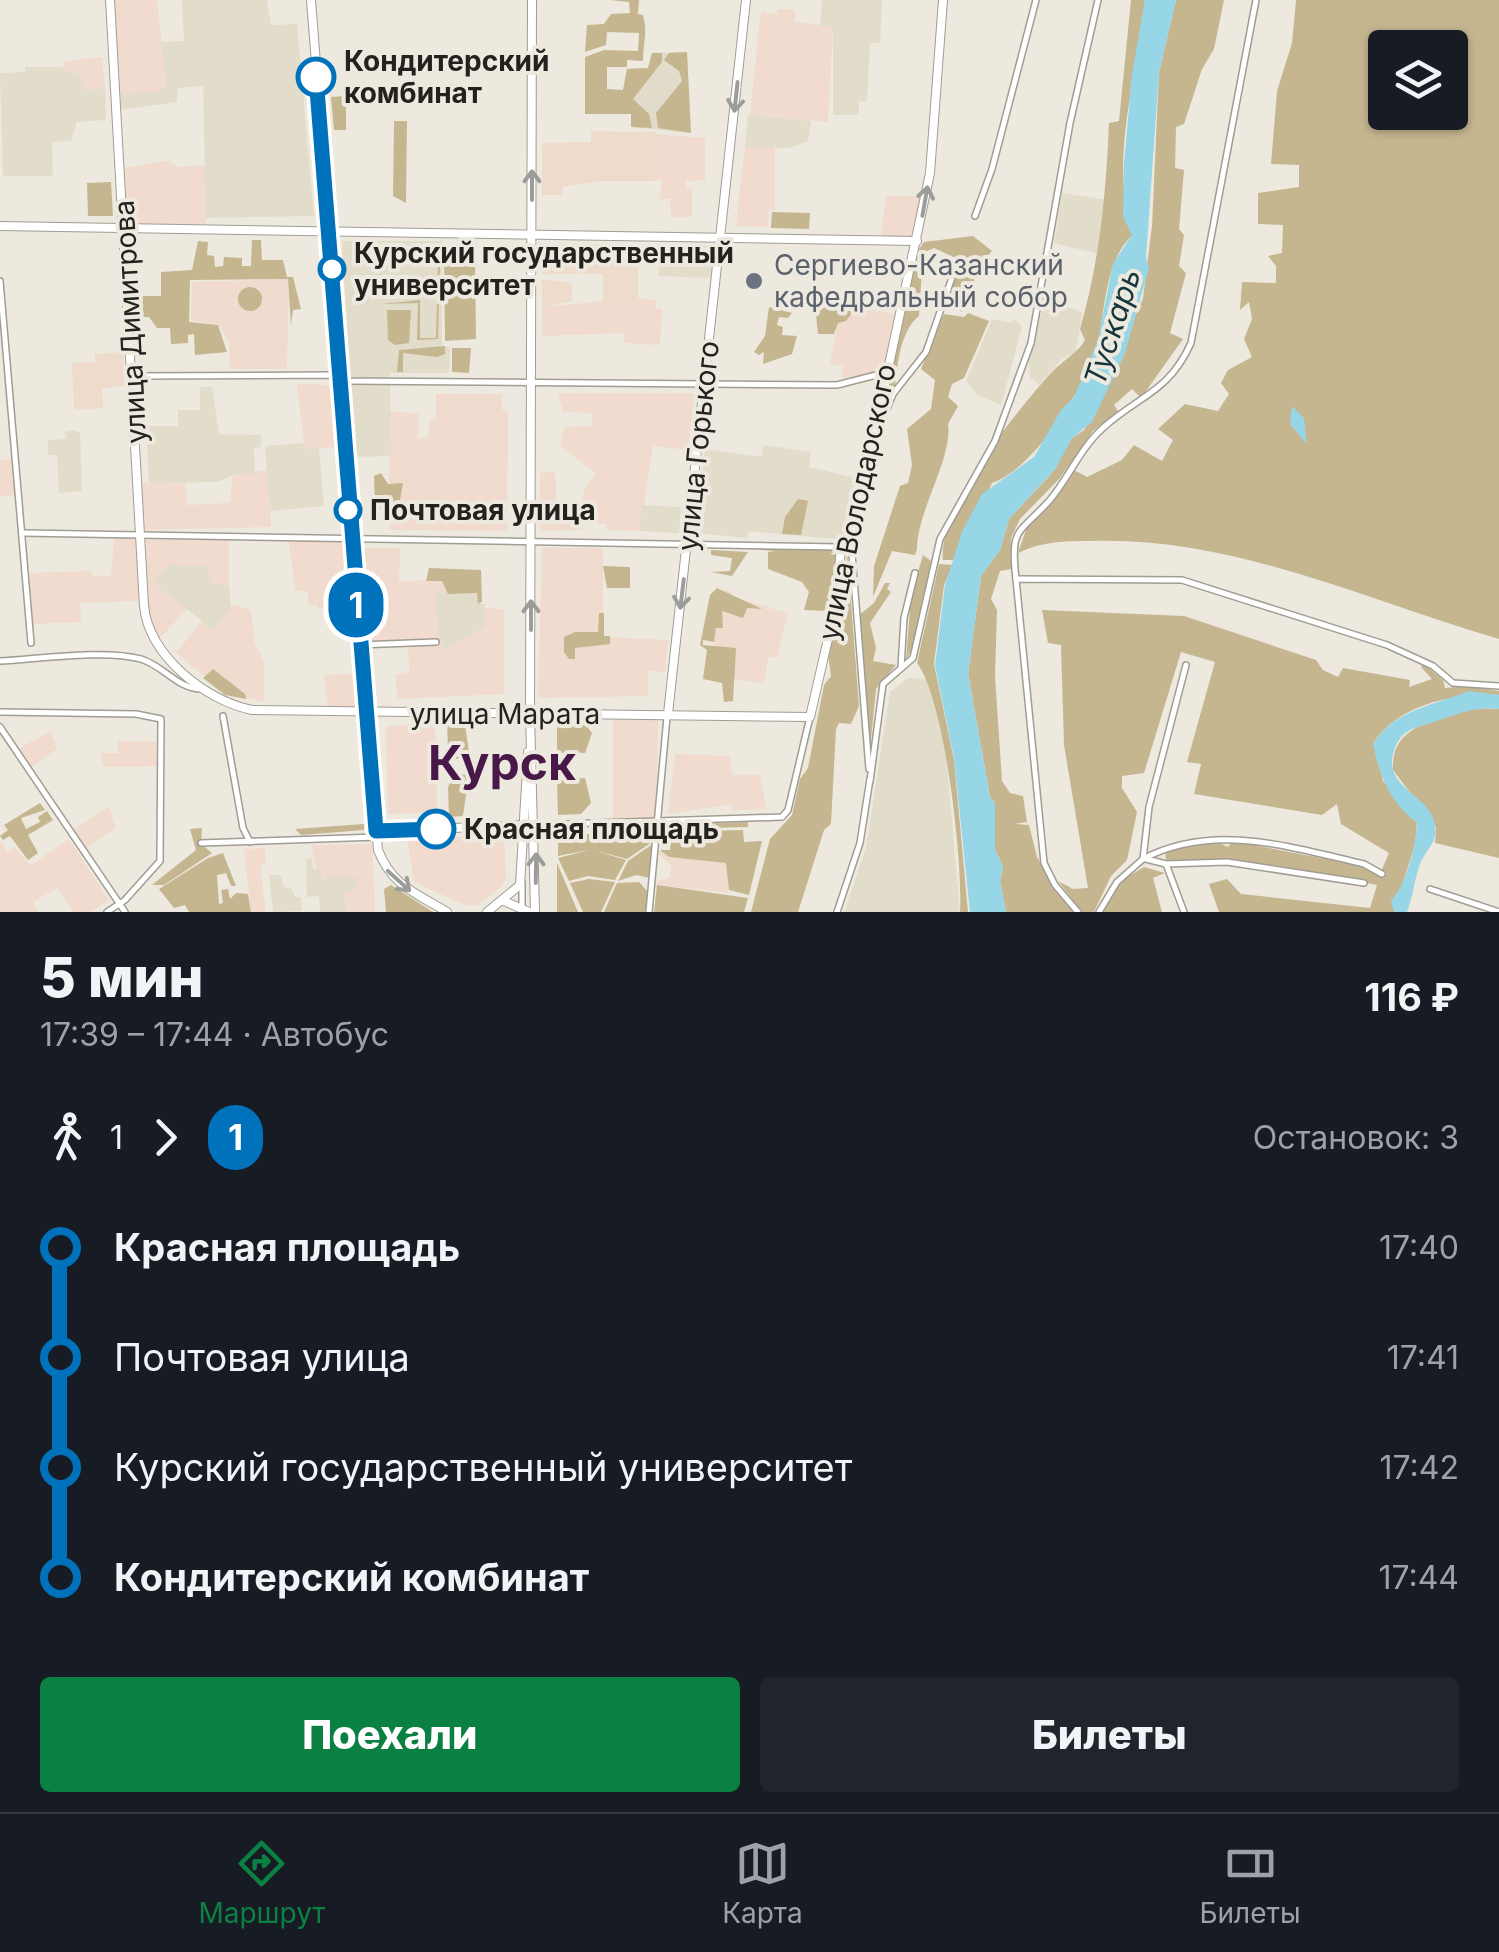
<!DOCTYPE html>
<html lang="ru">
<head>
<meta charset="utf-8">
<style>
	:root { --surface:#171b24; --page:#20242c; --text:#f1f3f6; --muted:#9ea1a6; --line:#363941; --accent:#0b8043 }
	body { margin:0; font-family:Inter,sans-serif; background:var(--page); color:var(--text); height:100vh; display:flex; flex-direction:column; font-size:38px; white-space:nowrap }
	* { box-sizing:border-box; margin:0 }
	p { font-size:32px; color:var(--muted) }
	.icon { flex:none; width:55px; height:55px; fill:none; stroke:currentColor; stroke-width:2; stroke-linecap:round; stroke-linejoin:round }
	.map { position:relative; height:912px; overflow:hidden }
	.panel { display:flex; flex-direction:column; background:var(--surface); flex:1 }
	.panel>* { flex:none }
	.badge { padding:0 20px; border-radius:32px; font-size:35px; line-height:65px }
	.buttons { position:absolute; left:1368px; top:30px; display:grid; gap:20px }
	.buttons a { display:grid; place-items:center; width:100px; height:100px; border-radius:10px; background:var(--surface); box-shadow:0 2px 8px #0004; font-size:50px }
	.map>.badge { position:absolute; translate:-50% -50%; box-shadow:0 0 0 5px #fff }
	.legs { display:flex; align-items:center; gap:15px; height:110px; padding:0 40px; font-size:32px }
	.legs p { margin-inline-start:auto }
	.overview { display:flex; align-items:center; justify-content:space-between; height:170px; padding:0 40px }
	h1 { font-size:55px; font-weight:800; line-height:75px }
	.button { display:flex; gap:20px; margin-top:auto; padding:20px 40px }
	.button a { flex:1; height:115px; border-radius:10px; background:var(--accent); color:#fff; font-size:40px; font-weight:800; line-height:115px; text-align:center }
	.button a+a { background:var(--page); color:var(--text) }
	ul { padding:0 40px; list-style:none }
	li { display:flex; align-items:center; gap:35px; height:110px; font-size:38px }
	li i { display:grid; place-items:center; width:15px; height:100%; margin:0 12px; background:currentColor }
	li i::after { content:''; width:25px; height:25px; margin:-12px; border:8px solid; border-radius:50%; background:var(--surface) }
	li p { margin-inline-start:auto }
	li:first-child i { background:linear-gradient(#0000 50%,currentColor 0) }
	li:last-child i { background:linear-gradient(currentColor 50%,#0000 0) }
	.menu { display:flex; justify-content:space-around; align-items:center; height:140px; border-top:2px solid var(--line); background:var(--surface); font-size:28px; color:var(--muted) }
	.menu a { display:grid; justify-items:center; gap:5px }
	.menu .selected { color:var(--accent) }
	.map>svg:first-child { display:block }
</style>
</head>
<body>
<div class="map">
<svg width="1499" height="912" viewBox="0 0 1499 912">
	<rect width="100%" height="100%" fill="#ede9df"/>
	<g fill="#f1dace">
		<polygon points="114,0 157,0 167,86 158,92 121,94"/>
		<polygon points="778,9 795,10 795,22 833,27 828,122 750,115 760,18 762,12 777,14"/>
		<polygon points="102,57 105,88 83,90 80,76 62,68 65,61"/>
		<polygon points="655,134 705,138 705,180 686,181 687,188 692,188 692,217 671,217 670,199 659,199 662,180 656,179"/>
		<polygon points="745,147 775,147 775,210 769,210 768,227 736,226"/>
		<polygon points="169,160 177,167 206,165 206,224 128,224 125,168"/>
		<polygon points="886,196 924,196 916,237 881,237"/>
		<polygon points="289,279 287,369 230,369 229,343 219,324 191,321 192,282"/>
		<polygon points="639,298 656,300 656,309 662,309 660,345 624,343 623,333 542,336 542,307"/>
		<polygon points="854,306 902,316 888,372 842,378 843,366 830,364 838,323 846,321"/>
		<polygon points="297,384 334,385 338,447 305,449"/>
		<polygon points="558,393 694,393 689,450 653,446 640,531 607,530 606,524 592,524 591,508 584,507 583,530 540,531 540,473 555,472 557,508 579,507 587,484 597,474 560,446 564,427 592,426 593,413 563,412"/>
		<polygon points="436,394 502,394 502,410 508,411 507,531 389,530 390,412 419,413 418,439 429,436 429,420 436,420"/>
		<polygon points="12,459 15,495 0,496 0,460"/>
		<polygon points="267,470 271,527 143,530 141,483 185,483 187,505 230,503 233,475"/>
		<polygon points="114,538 136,538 139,601 80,603 81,622 33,624 29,573 92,571 93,576 111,576"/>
		<polygon points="146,540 229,540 229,586 210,583 206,566 155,583 187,609 157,641 149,624"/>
		<polygon points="289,541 343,542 348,607 318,609 317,605 309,606 307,591 295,591"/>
		<polygon points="361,548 400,548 399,581 449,580 477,590 478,604 486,608 504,609 504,694 397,699 396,674 409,672 408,643 370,644"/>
		<polygon points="542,548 603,548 603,637 668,640 665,672 648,671 648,696 538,698"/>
		<polygon points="724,590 731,591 731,597 788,613 777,658 768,657 764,683 731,679 713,647"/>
		<polygon points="233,604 251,610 255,644 264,661 264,702 225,693 176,653 202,621 213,630"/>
		<polygon points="353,674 355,707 328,706 324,675"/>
		<polygon points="613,718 658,718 657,818 613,819"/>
		<polygon points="435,725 437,812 388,814 386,726"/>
		<polygon points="50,731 57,749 31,767 19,749"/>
		<polygon points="118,741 156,742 157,766 104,767 100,753 118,753"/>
		<polygon points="675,754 730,756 732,775 760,775 766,809 732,811 731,804 668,814"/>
		<polygon points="109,806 116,828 86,848 73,830"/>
		<polygon points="504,836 506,877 502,886 478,905 464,905 414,882 407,838"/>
		<polygon points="69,839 109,900 90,912 74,912 57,888 33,902 39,912 0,912 0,840 8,852 15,847 30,866"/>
		<polygon points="372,844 375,912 346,912 345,893 320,884 311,845"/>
		<polygon points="265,848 266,863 260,866 266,912 251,912 244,849"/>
		<polygon points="660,850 669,857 726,863 729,893 657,885 656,882 670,877 671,865 659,855"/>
	</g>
	<g fill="#e2dccb">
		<polygon points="182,0 267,0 271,25 297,24 314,216 206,218 203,86 178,88 177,102 120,110 121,94 158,92 167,86 161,42 184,41"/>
		<polygon points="822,0 882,0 880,43 870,43 867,101 859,101 859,115 833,115 833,27 820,25"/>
		<polygon points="687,52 691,133 631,127 632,111 620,109 627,69 648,68 652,53"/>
		<polygon points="25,67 59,67 81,76 84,90 105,88 106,120 77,122 71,141 52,142 53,176 3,176 0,73 25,72"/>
		<polygon points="748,115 811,121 808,141 789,148 745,147"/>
		<polygon points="1062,193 1107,200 1099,254 1054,243"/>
		<polygon points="342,241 442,241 442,346 450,347 449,373 390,373 391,456 354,457"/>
		<polygon points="658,246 714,246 710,278 659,276"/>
		<polygon points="1045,299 1082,312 1076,352 1062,359 1039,385 1030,377 1029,359"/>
		<polygon points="1014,318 1022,327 1001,405 977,395 966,381 992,319 1012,323"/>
		<polygon points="200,387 212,387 219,434 261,435 261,447 254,448 255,473 233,475 218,482 149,483 146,426 178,426 178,410 200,410"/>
		<polygon points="75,430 80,433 82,491 59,493 57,455 48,455 48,440 67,439 64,432"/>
		<polygon points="304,443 305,449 319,448 324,506 270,511 265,446"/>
		<polygon points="764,445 811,452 809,467 860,479 846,540 749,531 747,538 697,533 705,449 762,457"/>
		<polygon points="642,505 681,507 679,533 640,531"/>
		<polygon points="168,565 206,566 210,583 229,586 231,608 213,630 154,583"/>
		<polygon points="477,590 478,604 485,604 485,626 445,649 438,638 436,592"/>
		<polygon points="908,678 929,679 944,732 960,912 844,912 866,848 890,692"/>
		<polygon points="312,857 313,869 321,869 321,884 327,877 356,877 357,888 345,894 346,912 320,912 319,896 307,897 306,859"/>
		<polygon points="269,875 280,875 285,888 291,887 295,897 301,897 302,911 273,912"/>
	</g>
	<g fill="#efdbcc">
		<polygon points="591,131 655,132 656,181 598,181 563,187 562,195 542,195 542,143 591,142"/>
		<polygon points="542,243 638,245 638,301 603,302 603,274 542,274"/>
		<polygon points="542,279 572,283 572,301 542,307"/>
		<polygon points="123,352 125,386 102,388 103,408 74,410 72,363 95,362 95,354"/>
	</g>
	<g fill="#c5b690" fill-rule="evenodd">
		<path d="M610,0H639L638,14L643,15C648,33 643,43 643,61L627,60V67H607V89L623,90L627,69L648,68L652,53H662V62L633,99L649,114L652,128L631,127V114H585V57L604,50L638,51L639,33L607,32L606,45L585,52L587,25L604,24L611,14L630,13L629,2Z"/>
		<path d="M1131,0H1145C1138,77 1108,159 1133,235C1107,257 1105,305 1099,337C1090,381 1035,469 992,483L955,560H943C937,509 1018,409 1052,372C1063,360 1077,354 1085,340L1080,329C1100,259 1106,194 1109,123L1119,121Z"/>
		<polygon points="1176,0 1224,0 1214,49 1202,69 1184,124 1176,127 1175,168 1184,170 1179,229 1184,235 1179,266 1186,273 1170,333 1183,339 1141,398 1132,389 1114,405 1118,411 1093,431 1060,478 1020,519 1011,538 1011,569 1000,571 991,599 997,610 995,676 1002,781 1010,793 1023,796 1027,822 1015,824 1029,825 1037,857 1073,912 1006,912 1000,881 1003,866 995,850 995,803 990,797 968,674 981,576 1000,550 1009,519 1050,475 1072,438 1084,430 1125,353 1126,337 1143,298 1152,226 1159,72"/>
		<path d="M1296,0H1499V639C1365,600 1235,537 1092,541C1065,541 1043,541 1018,553L1027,527L1074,470L1087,477L1122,460L1134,445L1162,461L1173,440L1158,429L1185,404L1218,411L1229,394L1221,383L1228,370L1252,357L1244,339L1252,319L1249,302L1240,310L1242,282L1276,283V266L1268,256L1282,253L1283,225L1258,224V193L1299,187V165L1271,164L1277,91L1292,43ZM1385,48H1450V112H1385Z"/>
		<polygon points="687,52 691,133 658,128 656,113 682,81 679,71 664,60 669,53"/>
		<polygon points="346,96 346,130 334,130 331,97"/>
		<polygon points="394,121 407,121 406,203 393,196"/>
		<polygon points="111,182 113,216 88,216 87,183"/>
		<polygon points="772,212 810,213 809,229 771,228"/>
		<path d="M973,236L992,251L982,261L962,312L948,304L960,260L934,248L923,253L919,316C900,331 897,366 895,389C894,401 884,416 880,427L917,252L924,242Z"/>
		<polygon points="252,240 261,240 262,260 283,260 287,277 293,277 301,309 293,310 291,325 288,279 190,280 189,322 218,325 227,352 195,355 194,334 188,335 188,343 171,344 170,328 157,328 149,317 141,317 140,296 161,296 161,272 192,270 198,241 208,242 207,255 214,256 215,267 223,266 224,257 242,258 242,266 251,266"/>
		<polygon points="416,260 440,263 438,339 417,340 418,303 381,304 420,300 420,338 436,338 438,263"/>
		<polygon points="475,260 476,339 445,341 444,261"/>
		<circle cx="250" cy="299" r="12"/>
		<polygon points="840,300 841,304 857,306 846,321 838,323 834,334 818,334 816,315 826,303"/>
		<polygon points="769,307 792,313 788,318 779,317 777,325 783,327 782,335 797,336 792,354 763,364 764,352 759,355 754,352 765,336"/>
		<polygon points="387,310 411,310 409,343 395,345 388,340"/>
		<path d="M968,313L989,321L964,378L952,384L948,397L958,406L948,424C953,458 917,511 917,549L915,555L892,551L873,597L874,566L900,486L908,483L912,465L907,429L931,409L935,380L921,369L944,314L964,317Z"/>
		<polygon points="445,346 445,354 437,357 403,353 403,372 397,372 399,350"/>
		<polygon points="452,348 471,348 469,373 452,372"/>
		<polygon points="381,473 388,484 403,483 400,500 395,507 375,509 374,476"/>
		<polygon points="798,499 808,501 801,535 782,534 785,517"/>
		<polygon points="700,545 837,550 830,554 836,555 837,579 829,611 804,610 809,592 802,582 768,569 768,552 775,551"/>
		<polygon points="711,550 748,552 732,576 711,572 730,571 732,558 711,555"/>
		<polygon points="847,551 859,706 851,724 839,723 836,729 831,824 824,830 798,912 751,912 770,839 792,815 800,779 808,768 824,685 831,676 828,654 844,597"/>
		<polygon points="923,555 931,561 920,629 906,661 911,596"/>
		<path d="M939,564L953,565L944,585L934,664L954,760L968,912H960C963,862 945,700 917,663Z"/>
		<polygon points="603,566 630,567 630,588 607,588"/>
		<polygon points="429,568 481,570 482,602 478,604 477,593 448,594 442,581 426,581"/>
		<polygon points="885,583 890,583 887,589 891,592 870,623 876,648 873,661 896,665 876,689 870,750 858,616 874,603"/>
		<polygon points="717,588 762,609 747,608 743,618 722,611 723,628 716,628 714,642 703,640 703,645 736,648 733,701 724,702 722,683 703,679 707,650 700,645 710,595"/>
		<path d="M1042,610L1184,616L1316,660L1323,670L1338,677L1343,668L1410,680L1409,687L1432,679L1421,667L1424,664L1443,680L1445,688L1468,686L1499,691V695C1456,693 1401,703 1374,742L1383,781L1417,822L1415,844L1394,912H1219L1209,884L1227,879L1241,894L1370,908L1377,885L1274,865L1166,860L1165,849L1215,841L1228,847L1233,841L1362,866L1379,876L1389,853L1341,824L1337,804L1322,815L1194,794L1201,764L1187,762L1215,662L1181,652L1144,773L1122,776V788L1137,812L1127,860L1111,876L1094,912H1082L1058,881L1073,889L1088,888L1064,745L1061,645L1048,643Z"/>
		<polygon points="599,613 604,613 604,636 610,636 610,644 575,648 575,659 569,659 564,652 564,637 575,632 598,632"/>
		<polygon points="213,669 245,694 246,699 225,695 203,678"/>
		<path d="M1474,708L1499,709V858L1435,843L1436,827L1393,770C1391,723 1438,721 1474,708Z"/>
		<polygon points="464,719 470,758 454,759 448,752 447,720"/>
		<polygon points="582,720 592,733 585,753 557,753 557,721"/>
		<polygon points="469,774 463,816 449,817 448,787 454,775"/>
		<polygon points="585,778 591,803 581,814 558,815 557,779"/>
		<polygon points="40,803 45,810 21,818 26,829 40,822 38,817 47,811 53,820 28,835 38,853 28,860 10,836 3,840 0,836 8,830 4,825"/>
		<polygon points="748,822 748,827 662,829 666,825"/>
		<polygon points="364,824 364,830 301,835 295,829"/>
		<polygon points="202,828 201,844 212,853 164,885 152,885 196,850 190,829"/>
		<polygon points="743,830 744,842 762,841 749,895 729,890 726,863 669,857 660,850 670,850 671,832"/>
		<polygon points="656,832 655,840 627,859 593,850 626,860 615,880 588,876 569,881 558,858 589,850 558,856 558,835"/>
		<polygon points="654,843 650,878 636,875 618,881 628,861"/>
		<polygon points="223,853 236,886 231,886 226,873 217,875 219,904 223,903 221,890 228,889 230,899 236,893 248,894 251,912 189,912 185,905 174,908 159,889 208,858"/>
		<polygon points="557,863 578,912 557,912"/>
		<polygon points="1144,867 1165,873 1153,878 1162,912 1102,912 1118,883"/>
		<polygon points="589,879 615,882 601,912 583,912 570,883"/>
		<polygon points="639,882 648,892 646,912 604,912 617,883"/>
		<polygon points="391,885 433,912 386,912 384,889"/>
		<polygon points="657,885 748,898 744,912 654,912"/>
	</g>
	<g fill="#96d6e7">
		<polygon points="1145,0 1176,0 1159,72 1146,258 1149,268 1125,353 1092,422 1072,438 1056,468 1009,519 1000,550 981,576 968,674 990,797 995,803 995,850 1003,866 1000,881 1006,912 970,912 954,758 935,665 945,585 962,532 982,494 1034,457 1061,410 1074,397 1098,340 1113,264 1132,235 1123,217 1124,164 1132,74"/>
		<polygon points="1292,406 1304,418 1307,444 1290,424"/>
		<path d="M1469,691L1499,695V709C1472,705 1449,718 1424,725C1409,729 1401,733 1395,748C1379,788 1431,794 1435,825C1438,845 1424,850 1419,867C1414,881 1413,897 1407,912H1394L1391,900C1407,885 1416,844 1417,823C1392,804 1380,779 1373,744C1394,710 1434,705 1469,691Z"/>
	</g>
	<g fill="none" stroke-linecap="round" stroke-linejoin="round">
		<g stroke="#a09d94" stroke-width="8">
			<g id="street">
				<polyline points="975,216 992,169 1036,0"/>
				<polyline points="0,281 31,643"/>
				<polyline points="134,376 331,375 348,381 837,385 884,373"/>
				<polyline points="876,436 893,394 926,352 956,266"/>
				<polyline points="23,533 841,547"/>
				<polyline points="851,541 869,769"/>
				<path d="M1016,579C1010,527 1018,535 1049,501C1069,478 1080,448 1104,427C1140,395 1169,392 1191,343L1256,0"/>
				<polyline points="359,645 436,642"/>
				<path d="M0,661C39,659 104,649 141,659C164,666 177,689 202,689"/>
				<polyline points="901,667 904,618 915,573"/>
				<polyline points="0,712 136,714 161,719 160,861 125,900 107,912"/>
				<polyline points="223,716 243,828 250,842"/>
				<polyline points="0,727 125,912"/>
				<polyline points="870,781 883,684 913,658 940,539 995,441 1031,343 1070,123 1098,0"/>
				<polyline points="536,825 782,817 788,810 810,717"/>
				<polyline points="201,843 377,837"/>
				<path d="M1143,859C1214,822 1290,847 1364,864L1382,874"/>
				<polyline points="1146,859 1166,864 1227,862 1364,883"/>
				<polyline points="1166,864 1184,912"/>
				<polyline points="1430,889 1499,912"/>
				<polyline points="522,907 522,883"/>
				<polyline points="649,912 667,717"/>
				<polyline points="837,912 860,843 870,779"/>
				<polyline points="1078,912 1055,885 1044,863 1016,579 1182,580 1387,645 1433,666 1453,683 1499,686"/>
				<polyline points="1099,912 1117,882 1143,859 1149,807 1186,665"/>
			</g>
		</g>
		<g stroke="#a09d94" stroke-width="10">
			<g id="secondary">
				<path d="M110,0L144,606C149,655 204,700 252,710L810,717L836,604L841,547L852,538L930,173L943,0"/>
				<polyline points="0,226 917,241"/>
				<polyline points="668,714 746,0"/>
				<polyline points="376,831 527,825"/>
				<polyline points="504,901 529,912"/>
				<polyline points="487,912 520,885 528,752"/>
			</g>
		</g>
		<g stroke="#a09d94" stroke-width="10">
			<g id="primary">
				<path d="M311,0L378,850C392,886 416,893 447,912"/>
				<polyline points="532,0 530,713 535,912"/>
			</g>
		</g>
		<use href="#street" stroke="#fff" stroke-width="5"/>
		<use href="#secondary" stroke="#fff" stroke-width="8"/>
		<use href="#primary" stroke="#fff" stroke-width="8"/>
	</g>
	<defs><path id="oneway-shaft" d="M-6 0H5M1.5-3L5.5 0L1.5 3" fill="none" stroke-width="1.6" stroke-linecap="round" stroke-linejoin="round" transform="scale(2.5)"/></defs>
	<g stroke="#9c9c9a">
		<use href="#oneway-shaft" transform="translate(736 97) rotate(96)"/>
		<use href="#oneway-shaft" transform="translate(532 185) rotate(-90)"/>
		<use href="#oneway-shaft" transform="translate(925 201) rotate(-80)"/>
		<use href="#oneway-shaft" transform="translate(682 594) rotate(97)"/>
		<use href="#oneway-shaft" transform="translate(531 615) rotate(-90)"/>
		<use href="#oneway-shaft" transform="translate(536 868) rotate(-89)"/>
		<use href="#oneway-shaft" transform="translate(399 881) rotate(42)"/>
	</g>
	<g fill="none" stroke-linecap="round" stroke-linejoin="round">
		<g stroke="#fff" stroke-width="22">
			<polyline id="line-1" points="316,77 376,831 436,829"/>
		</g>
		<use href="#line-1" stroke="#0072bc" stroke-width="15"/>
	</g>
	<g fill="#fff" stroke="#0072bc" stroke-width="5">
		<circle cx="316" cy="77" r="18"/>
		<circle cx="332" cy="269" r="12"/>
		<circle cx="348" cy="510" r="12"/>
		<circle cx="436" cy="829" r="18"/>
	</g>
	<circle fill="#6b7280" stroke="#ede9df" stroke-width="4" cx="754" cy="281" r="10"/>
	<g text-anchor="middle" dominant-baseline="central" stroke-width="8" stroke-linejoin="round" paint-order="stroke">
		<g font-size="28" font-weight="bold" fill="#23221f" stroke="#ede9df" text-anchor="start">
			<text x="344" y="61">Кондитерский<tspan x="344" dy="32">комбинат</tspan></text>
			<text x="354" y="253">Курский государственный<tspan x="354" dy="32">университет</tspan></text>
			<text x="370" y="510">Почтовая улица</text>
			<text x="464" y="829">Красная площадь</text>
		</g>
		<g font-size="28" fill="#5b616d" stroke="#ede9df" text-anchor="start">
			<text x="774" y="265">Сергиево-Казанский<tspan x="774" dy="32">кафедральный собор</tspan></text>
		</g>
		<g font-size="28" fill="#23221f" stroke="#ede9df">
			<text transform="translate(130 322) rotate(-93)">улица Димитрова</text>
			<text transform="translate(698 446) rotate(-84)">улица Горького</text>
			<text transform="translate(857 502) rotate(-78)">улица Володарского</text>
			<text x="505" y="714">улица Марата</text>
		</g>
		<g font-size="30" font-style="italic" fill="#16363d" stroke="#ede9df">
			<text transform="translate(1112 327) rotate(-72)">Тускарь</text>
		</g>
		<g font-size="48" font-weight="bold" fill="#481849" stroke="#ede9df">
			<text x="502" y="762">Курск</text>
		</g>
	</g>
</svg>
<div class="buttons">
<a><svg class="icon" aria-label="layers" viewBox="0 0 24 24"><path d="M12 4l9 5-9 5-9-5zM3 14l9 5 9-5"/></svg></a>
</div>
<b class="badge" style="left:356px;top:605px;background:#0072bc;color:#fff">1</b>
</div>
<section class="panel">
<div class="overview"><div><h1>5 мин</h1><p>17:39 – 17:44 · Автобус</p></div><b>116 ₽</b></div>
<div class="legs"><svg class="icon" aria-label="walk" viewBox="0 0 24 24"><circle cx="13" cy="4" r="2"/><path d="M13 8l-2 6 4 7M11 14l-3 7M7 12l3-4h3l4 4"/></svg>1<svg class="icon" aria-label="forward" viewBox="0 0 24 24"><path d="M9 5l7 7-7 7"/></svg><b class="badge" style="background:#0072bc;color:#fff">1</b><p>Остановок: 3</p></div>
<ul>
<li><i style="color:#0072bc"></i><b>Красная площадь</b><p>17:40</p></li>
<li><i style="color:#0072bc"></i><span>Почтовая улица</span><p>17:41</p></li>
<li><i style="color:#0072bc"></i><span>Курский государственный университет</span><p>17:42</p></li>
<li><i style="color:#0072bc"></i><b>Кондитерский комбинат</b><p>17:44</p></li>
</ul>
<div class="button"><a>Поехали</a><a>Билеты</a></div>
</section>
<nav class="menu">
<a class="selected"><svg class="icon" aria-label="directions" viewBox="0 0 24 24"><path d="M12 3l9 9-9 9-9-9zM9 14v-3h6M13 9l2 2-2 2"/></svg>Маршрут</a>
<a><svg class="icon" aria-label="map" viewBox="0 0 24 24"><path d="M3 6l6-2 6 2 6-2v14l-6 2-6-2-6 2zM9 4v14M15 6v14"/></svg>Карта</a>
<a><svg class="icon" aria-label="tickets" viewBox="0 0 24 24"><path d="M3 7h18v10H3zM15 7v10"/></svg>Билеты</a>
</nav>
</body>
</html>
